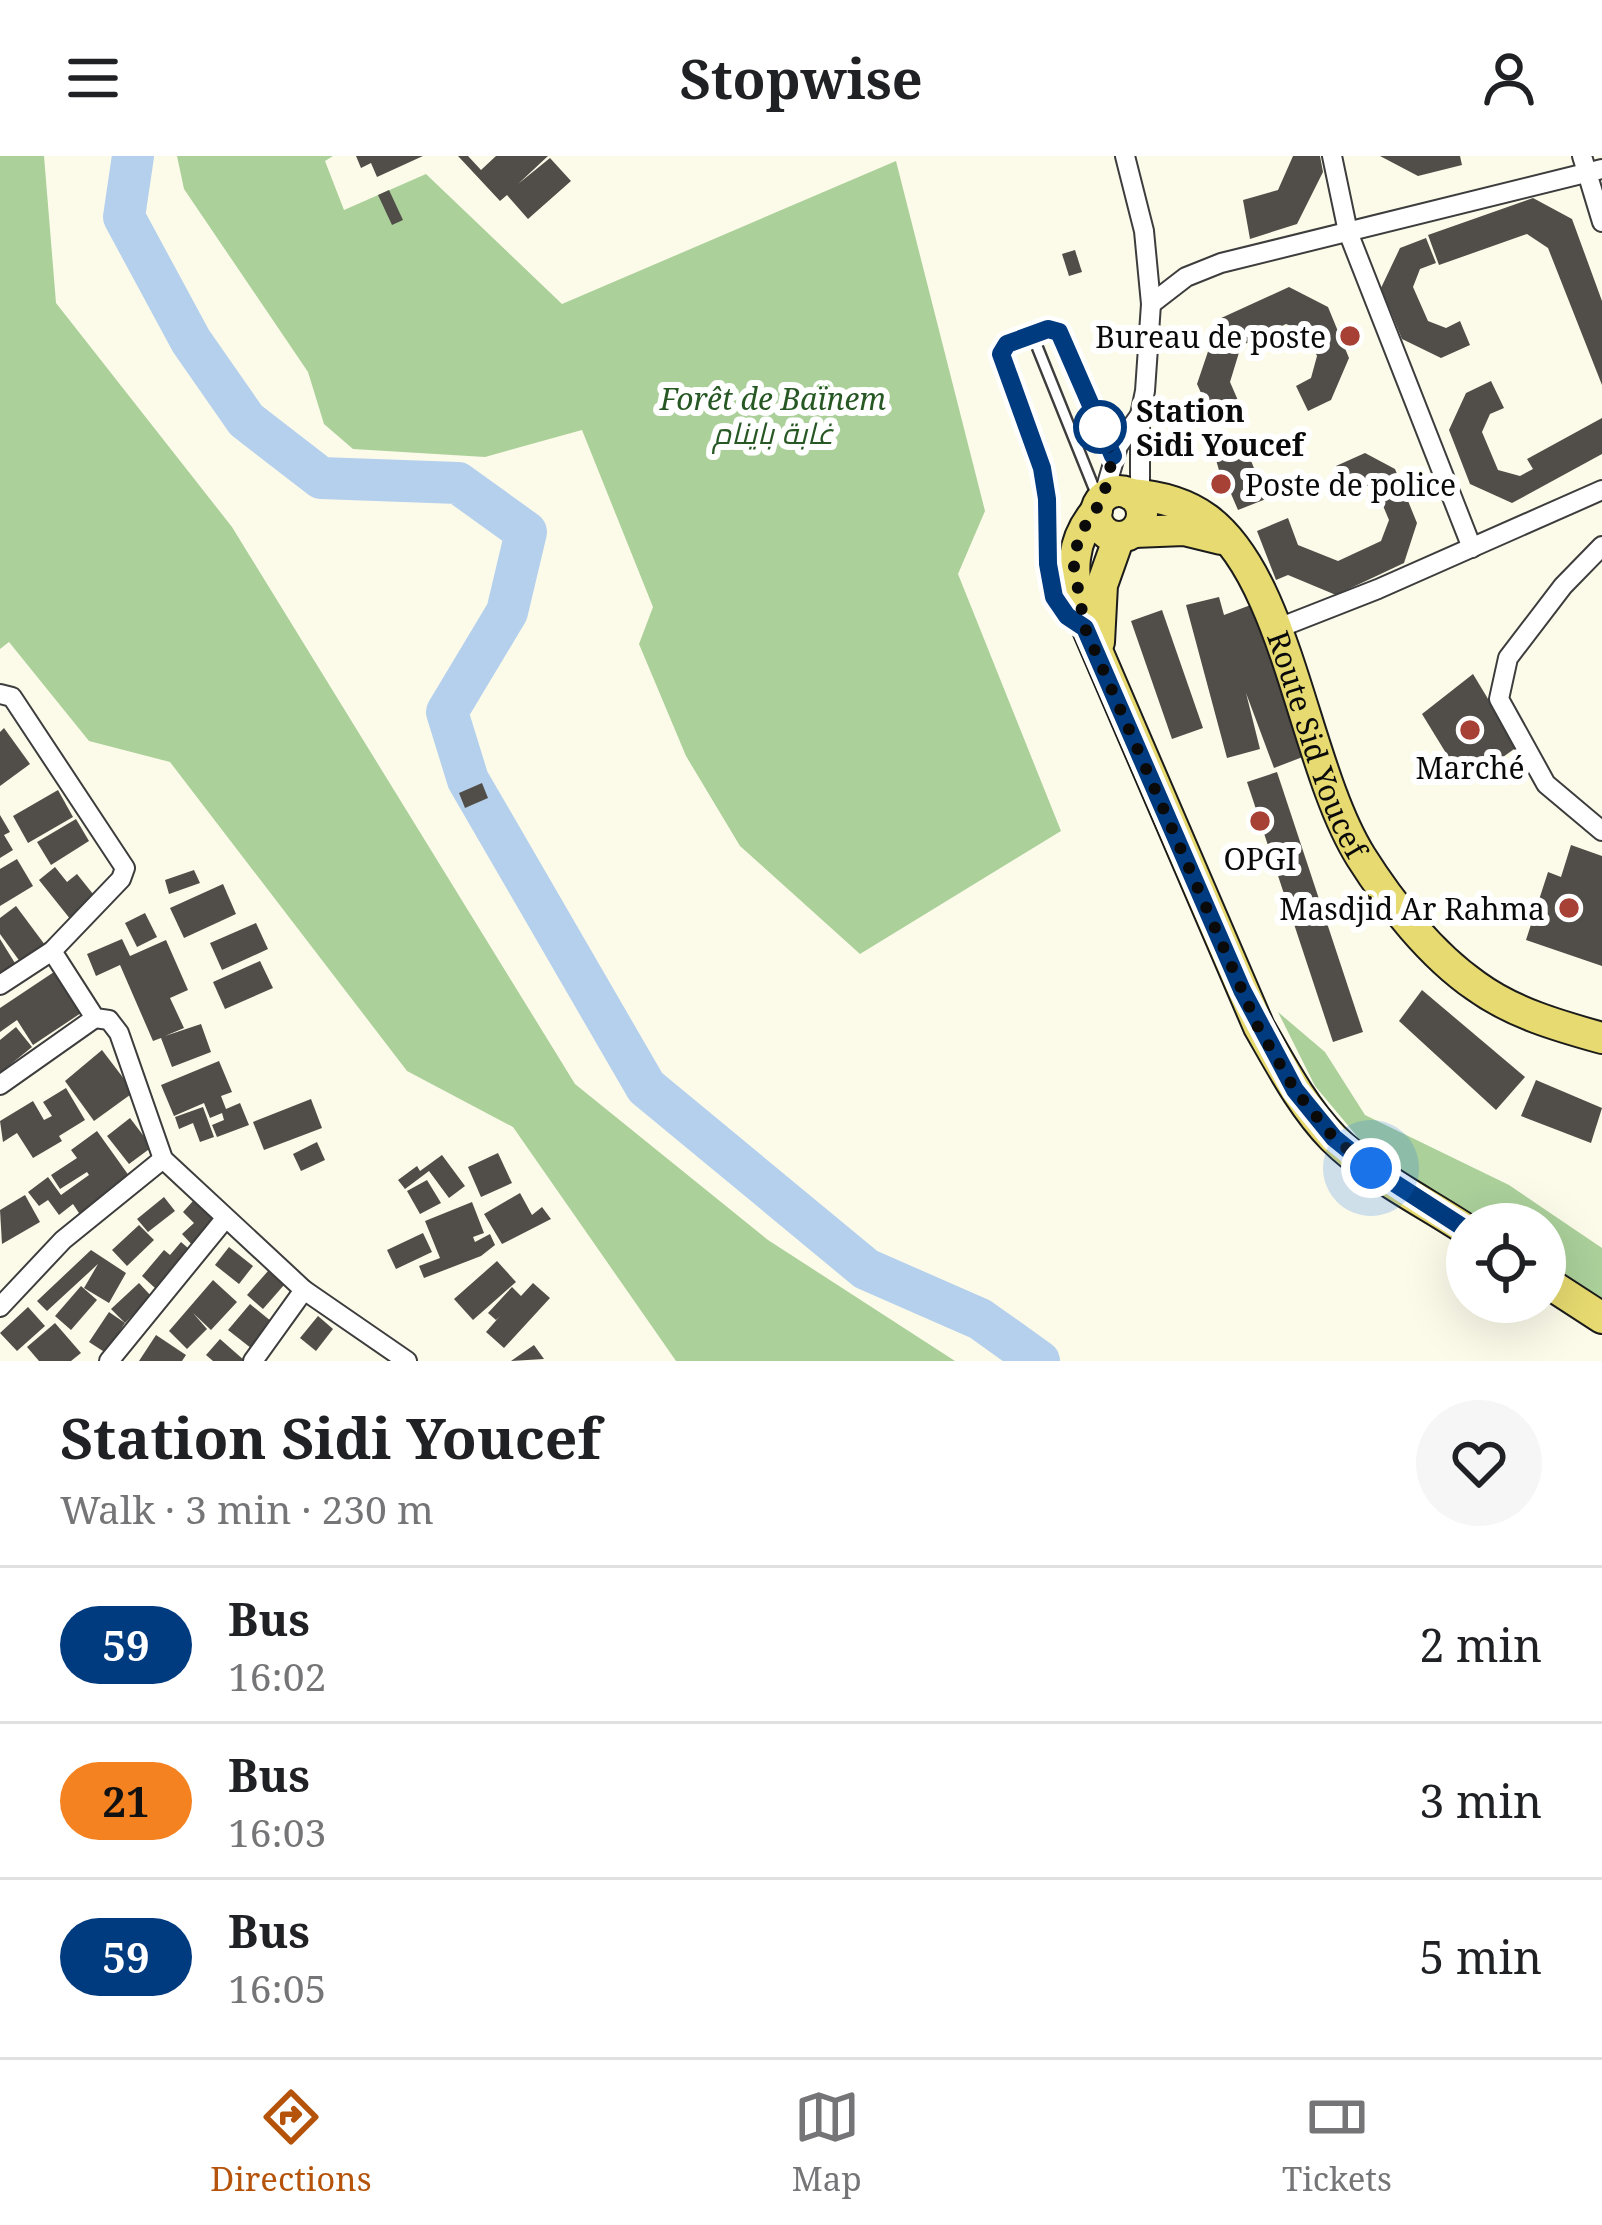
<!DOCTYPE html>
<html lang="en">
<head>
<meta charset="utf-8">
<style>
	:root { --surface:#fff; --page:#f6f6f6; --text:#202124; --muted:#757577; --line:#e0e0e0; --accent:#b45309 }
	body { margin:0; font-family:"Noto Serif",Cairo,serif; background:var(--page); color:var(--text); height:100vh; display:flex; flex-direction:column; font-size:45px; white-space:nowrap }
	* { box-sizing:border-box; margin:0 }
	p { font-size:39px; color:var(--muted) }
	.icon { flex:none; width:66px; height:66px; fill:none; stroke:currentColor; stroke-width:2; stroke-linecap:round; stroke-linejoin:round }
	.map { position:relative; height:1205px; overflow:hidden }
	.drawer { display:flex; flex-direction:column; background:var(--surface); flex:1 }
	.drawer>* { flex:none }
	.badge { padding:0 24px; border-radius:39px; font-size:42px; line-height:78px }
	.buttons { position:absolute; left:1446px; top:1047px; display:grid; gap:24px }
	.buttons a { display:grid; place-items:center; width:120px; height:120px; border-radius:50%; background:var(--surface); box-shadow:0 12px 48px #0002; font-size:60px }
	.you { position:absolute; width:60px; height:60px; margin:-30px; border:9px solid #fff; border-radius:50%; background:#1a73e8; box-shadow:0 0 0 18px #1a73e833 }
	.map>.badge { position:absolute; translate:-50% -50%; box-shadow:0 0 0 6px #fff }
	.round { display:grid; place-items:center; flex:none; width:126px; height:126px; border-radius:63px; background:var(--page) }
	.headline { display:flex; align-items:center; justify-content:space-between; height:204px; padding:0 60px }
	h1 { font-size:57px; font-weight:700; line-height:90px }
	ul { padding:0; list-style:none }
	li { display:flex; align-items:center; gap:36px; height:156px; padding:0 60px; border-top:3px solid var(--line) }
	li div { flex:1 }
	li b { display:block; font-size:45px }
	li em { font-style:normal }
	li .badge { min-width:132px; font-weight:700; text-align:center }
	header { display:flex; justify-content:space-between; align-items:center; height:156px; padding:0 60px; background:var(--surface); font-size:54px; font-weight:700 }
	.tab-bar { display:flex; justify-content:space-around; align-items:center; height:168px; border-top:3px solid var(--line); background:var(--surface); font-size:33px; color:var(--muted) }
	.tab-bar a { display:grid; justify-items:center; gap:6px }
	.tab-bar .current { color:var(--accent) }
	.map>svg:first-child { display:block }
</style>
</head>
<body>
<header><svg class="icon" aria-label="menu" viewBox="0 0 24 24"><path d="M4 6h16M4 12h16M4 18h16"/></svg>Stopwise<svg class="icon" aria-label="person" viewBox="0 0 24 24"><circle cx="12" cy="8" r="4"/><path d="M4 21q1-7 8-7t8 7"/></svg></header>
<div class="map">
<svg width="1602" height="1205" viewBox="0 0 1602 1205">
	<rect width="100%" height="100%" fill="#fcfbea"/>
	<g fill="#abd09a">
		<polygon points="0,0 44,0 56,147 232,371 575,928 768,1084 955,1205 676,1205 513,971 407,915 170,606 89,585 9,486 0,493"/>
		<polygon points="177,0 333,0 325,5 344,54 426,18 562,148 896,5 985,355 958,418 1061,675 860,798 740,690 686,600 639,488 653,451 582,274 485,301 353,293 324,268 308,216 184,33"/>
		<polygon points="1278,856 1325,896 1365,959 1509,1029 1602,1092 1602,1143 1545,1105 1545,1068 1489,1068 1371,997 1315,930"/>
	</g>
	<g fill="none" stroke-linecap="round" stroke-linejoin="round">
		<polyline stroke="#b5d0ed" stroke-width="42" points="133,0 124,61 191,185 246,264 321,322 458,327 526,376 507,456 447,556 468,624 646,931 866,1113 980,1163 1039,1205"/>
	</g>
	<g fill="#514d48">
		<polygon points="356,0 423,0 377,21 371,7 361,12"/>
		<polygon points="458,0 468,0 481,14 496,0 548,0 518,28 550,2 571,25 528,63 507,39 500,45"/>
		<polygon points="1293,0 1320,0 1323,16 1297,68 1250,83 1243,44 1278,34"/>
		<polygon points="1380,0 1460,0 1462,9 1418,20"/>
		<polygon points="389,34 403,64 392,69 378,39"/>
		<polygon points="1533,42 1572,63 1602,145 1602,229 1548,92 1527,78 1439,109 1428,79"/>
		<polygon points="1426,82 1436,107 1420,113 1413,131 1428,165 1446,172 1460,165 1470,189 1441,202 1402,183 1381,132 1400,92"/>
		<polygon points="1075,94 1082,116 1069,120 1062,98"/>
		<polygon points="1289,131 1328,151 1349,202 1331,244 1308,255 1296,230 1311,222 1317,200 1306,176 1286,168 1241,190 1230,226 1243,256 1215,268 1197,228 1219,163"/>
		<polygon points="1491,225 1504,252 1490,258 1482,276 1498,314 1520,320 1533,313 1527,303 1602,262 1602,298 1512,347 1470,328 1449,274 1466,237"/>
		<polygon points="1241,279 1266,343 1238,354 1229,333 1225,335 1212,290"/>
		<polygon points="1365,297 1395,313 1417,367 1404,407 1336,439 1288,419 1276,424 1257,375 1288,362 1298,389 1338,405 1381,385 1389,364 1376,333 1361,327 1346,334 1336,310"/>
		<polygon points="1219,441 1224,459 1256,447 1313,597 1274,612 1246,537 1260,593 1227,602 1186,449"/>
		<polygon points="1162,454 1203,572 1172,583 1131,465"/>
		<polygon points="1473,518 1517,591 1465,628 1422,558"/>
		<polygon points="4,572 30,608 0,630 0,576"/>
		<polygon points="1277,616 1363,876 1333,886 1247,626"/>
		<polygon points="482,627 488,642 465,652 459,637"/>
		<polygon points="58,634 73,661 28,687 13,660"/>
		<polygon points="0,659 10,676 4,679 13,694 0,702"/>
		<polygon points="76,663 89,685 51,709 37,686"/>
		<polygon points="1571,689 1602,700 1602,810 1526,784 1548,716 1561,721"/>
		<polygon points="17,703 33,730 0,750 0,713"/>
		<polygon points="55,711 67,726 77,718 97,743 71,764 39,724"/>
		<polygon points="194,714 200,727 169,738 165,724"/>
		<polygon points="223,728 236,758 184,782 170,752"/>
		<polygon points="16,750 45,789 21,807 0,778 0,762"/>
		<polygon points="145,757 157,781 137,791 125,767"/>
		<polygon points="256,767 268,793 222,814 210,787"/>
		<polygon points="0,783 18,812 0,824"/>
		<polygon points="122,783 130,800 166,784 188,834 170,842 184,872 165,880 201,868 211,896 172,911 161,882 153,885 120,809 96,820 87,798"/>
		<polygon points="260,805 273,832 225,853 213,826"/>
		<polygon points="60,812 87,853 33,889 17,864 0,876 0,852"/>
		<polygon points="1422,834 1525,921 1496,954 1399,865"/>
		<polygon points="16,871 32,891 0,917 0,884"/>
		<polygon points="102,894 134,936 94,965 65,925"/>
		<polygon points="219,905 232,936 221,940 226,953 240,947 249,969 217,981 212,969 224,964 222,957 210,962 204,947 174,960 161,929"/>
		<polygon points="1536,924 1602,952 1591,987 1521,960"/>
		<polygon points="66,932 85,964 59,980 62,985 33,1002 17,977 3,986 0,965 33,945 44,964 52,960 43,946"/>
		<polygon points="311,943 322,972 264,994 253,966"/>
		<polygon points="203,951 214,981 200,986 193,967 179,973 175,961"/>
		<polygon points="130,962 152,991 129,1008 107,980"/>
		<polygon points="97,975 132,1024 81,1060 73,1048 59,1059 48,1044 39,1050 28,1036 48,1021 61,1039 89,1019 87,1016 60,1033 51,1019 77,1002 71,994"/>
		<polygon points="317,986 325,1004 301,1015 293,998"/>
		<polygon points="498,997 512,1027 481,1041 468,1011"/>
		<polygon points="442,999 465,1030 449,1042 429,1015 405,1033 398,1024 417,1010 420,1015"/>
		<polygon points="427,1024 441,1047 420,1058 407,1035"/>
		<polygon points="520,1037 532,1059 542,1051 551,1063 502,1088 484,1058"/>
		<polygon points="25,1039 40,1066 2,1088 0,1054"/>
		<polygon points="164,1041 175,1055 148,1076 137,1063"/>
		<polygon points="193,1045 213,1063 202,1075 208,1081 195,1092 182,1078 194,1067 183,1056"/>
		<polygon points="472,1046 484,1077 473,1081 475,1086 490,1078 495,1089 481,1100 424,1122 419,1110 440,1102 425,1065"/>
		<polygon points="139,1069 154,1084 127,1110 112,1094"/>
		<polygon points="423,1077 432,1096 396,1113 387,1094"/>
		<polygon points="181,1086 188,1092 155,1132 142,1120 164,1094 170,1099"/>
		<polygon points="229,1091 253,1110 239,1128 215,1109"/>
		<polygon points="91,1094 126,1117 109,1147 84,1132 98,1108 47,1155 37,1145"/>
		<polygon points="497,1105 516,1126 473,1164 454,1143"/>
		<polygon points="268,1115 284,1129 263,1153 247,1139"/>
		<polygon points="213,1124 237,1146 211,1174 193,1157 207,1173 187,1193 169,1175"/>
		<polygon points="139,1127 152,1141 125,1167 111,1153"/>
		<polygon points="533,1127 550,1142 504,1192 486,1176 500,1160 496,1164 488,1157 512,1131 521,1140"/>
		<polygon points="81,1130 97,1144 71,1174 55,1160"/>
		<polygon points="250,1148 277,1170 256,1196 228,1174"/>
		<polygon points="28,1151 45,1170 17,1195 0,1177"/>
		<polygon points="109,1156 125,1167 106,1197 89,1186"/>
		<polygon points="318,1160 333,1173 316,1195 300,1182"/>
		<polygon points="55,1167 81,1197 71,1205 39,1205 27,1191"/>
		<polygon points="156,1179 186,1199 182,1205 139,1205"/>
		<polygon points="220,1183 245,1205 213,1205 206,1199"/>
		<polygon points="534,1189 544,1203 511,1205"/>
	</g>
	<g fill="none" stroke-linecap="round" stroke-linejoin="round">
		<g stroke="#3d3d3d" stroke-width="14">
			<g id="lane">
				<polyline points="1032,178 1100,347"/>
				<path d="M1074,466C1038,436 1050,384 1047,342C1042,291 1016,246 1001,198L1007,187L1049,173L1059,177L1113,300"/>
			</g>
		</g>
		<g stroke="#3d3d3d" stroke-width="22">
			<g id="street">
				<polyline points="1125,0 1144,75 1151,148 1145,235 1140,259 1140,345"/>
				<polyline points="1332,0 1348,76 1472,392"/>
				<polyline points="1582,0 1602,66"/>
				<polyline points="1151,148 1186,121 1221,107 1602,13"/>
				<polyline points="1103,342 1118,290 1140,259"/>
				<polyline points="1602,390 1563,430 1508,502 1499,543 1546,628 1602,675"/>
				<polyline points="1276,473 1378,433 1602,334"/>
				<polyline points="0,538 12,541 125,712 121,723 52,795 0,829"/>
				<polyline points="52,795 95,862 109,864 119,877 163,1003 304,1134 407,1205"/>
				<polyline points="0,929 95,862"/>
				<polyline points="0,1151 63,1084 163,1003"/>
				<polyline points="109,1205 224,1064"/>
				<polyline points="253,1205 304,1134"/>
			</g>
		</g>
		<g stroke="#1b1b1b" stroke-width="34">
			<g id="primary">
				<circle cx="1119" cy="358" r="23"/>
				<path id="s1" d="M1130,338C1158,340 1184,346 1207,363C1288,423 1304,610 1361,701C1390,747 1431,799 1476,830C1513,857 1559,870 1602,882"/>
				<path d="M1097,354C1070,385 1071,417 1080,455L1259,871C1281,909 1302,950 1333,982C1370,1019 1423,1045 1467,1074"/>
				<polyline points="1134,376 1184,374 1221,383"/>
				<polyline points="1099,486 1102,429 1119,381"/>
				<polyline points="1545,1125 1602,1162"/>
			</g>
		</g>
		<use href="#lane" stroke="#fff" stroke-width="9"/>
		<use href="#street" stroke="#fff" stroke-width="18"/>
		<use href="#primary" stroke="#e6da70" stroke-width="30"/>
	</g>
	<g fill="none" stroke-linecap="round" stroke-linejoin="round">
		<g stroke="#fff" stroke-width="27">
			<polyline id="line" points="1113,300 1059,176 1048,173 1007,188 1001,198 1042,312 1047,343 1048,408 1054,441 1067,460 1085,472 1242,834 1295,934 1334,982 1371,1012 1467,1074"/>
		</g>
		<use href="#line" stroke="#003b80" stroke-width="18"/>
		<polyline stroke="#0a0a0a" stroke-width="12" stroke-dasharray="0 21.6" points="1100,271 1113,300 1103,342 1080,378 1073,405 1085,472 1258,871 1295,934 1334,982 1371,1012"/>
	</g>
	<g fill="#a74035" stroke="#fff" stroke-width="4.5">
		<circle cx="1350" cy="180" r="12"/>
		<circle cx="1221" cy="328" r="12"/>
		<circle cx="1470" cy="574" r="12"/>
		<circle cx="1260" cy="665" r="12"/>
		<circle cx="1569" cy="752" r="12"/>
	</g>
	<circle fill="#fff" stroke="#003b80" stroke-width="6" cx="1100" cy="271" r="24"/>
	<g text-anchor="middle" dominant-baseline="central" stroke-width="12" stroke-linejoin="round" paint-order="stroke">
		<g font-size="30" fill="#0a0a0a" stroke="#fff" text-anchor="end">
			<text x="1326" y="180">Bureau de poste</text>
			<text x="1245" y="328" text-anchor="start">Poste de police</text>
			<text x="1470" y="611" text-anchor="middle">Marché</text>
			<text x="1260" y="702" text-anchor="middle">OPGI</text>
			<text x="1545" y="752">Masdjid Ar Rahma</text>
		</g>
		<g font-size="30" font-style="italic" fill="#275824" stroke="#fff">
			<text x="773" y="242">Forêt de Baïnem<tspan x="773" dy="34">غابة باينام</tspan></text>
		</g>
		<g font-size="30" font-weight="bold" fill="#0a0a0a" stroke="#fff" text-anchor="start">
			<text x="1136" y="254">Station<tspan x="1136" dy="34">Sidi Youcef</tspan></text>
		</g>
		<g font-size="30" fill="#0a0a0a" stroke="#fff">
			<text stroke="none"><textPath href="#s1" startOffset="336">Route Sid Youcef</textPath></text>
		</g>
	</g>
</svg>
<div class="buttons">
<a><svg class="icon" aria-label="locate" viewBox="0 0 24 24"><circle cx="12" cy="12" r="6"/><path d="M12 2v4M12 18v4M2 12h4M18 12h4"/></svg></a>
</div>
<div class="you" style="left:1371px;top:1012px"></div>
</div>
<section class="drawer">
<div class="headline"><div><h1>Station Sidi Youcef</h1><p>Walk · 3 min · 230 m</p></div><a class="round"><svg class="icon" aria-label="heart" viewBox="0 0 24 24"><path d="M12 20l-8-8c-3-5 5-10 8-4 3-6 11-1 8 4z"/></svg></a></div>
<ul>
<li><span class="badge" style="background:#003b80;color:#fff">59</span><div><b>Bus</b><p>16:02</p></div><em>2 min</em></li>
<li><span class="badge" style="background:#f58220;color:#111">21</span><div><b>Bus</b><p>16:03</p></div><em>3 min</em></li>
<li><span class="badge" style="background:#003b80;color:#fff">59</span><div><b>Bus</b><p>16:05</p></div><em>5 min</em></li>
</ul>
</section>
<nav class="tab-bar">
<a class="current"><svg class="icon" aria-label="directions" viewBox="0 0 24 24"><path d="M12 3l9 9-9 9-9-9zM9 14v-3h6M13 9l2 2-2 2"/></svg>Directions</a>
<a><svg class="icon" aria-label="map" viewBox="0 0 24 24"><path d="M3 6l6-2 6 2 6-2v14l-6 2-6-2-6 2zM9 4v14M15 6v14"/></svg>Map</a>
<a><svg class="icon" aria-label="tickets" viewBox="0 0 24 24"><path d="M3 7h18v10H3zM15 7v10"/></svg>Tickets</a>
</nav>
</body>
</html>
